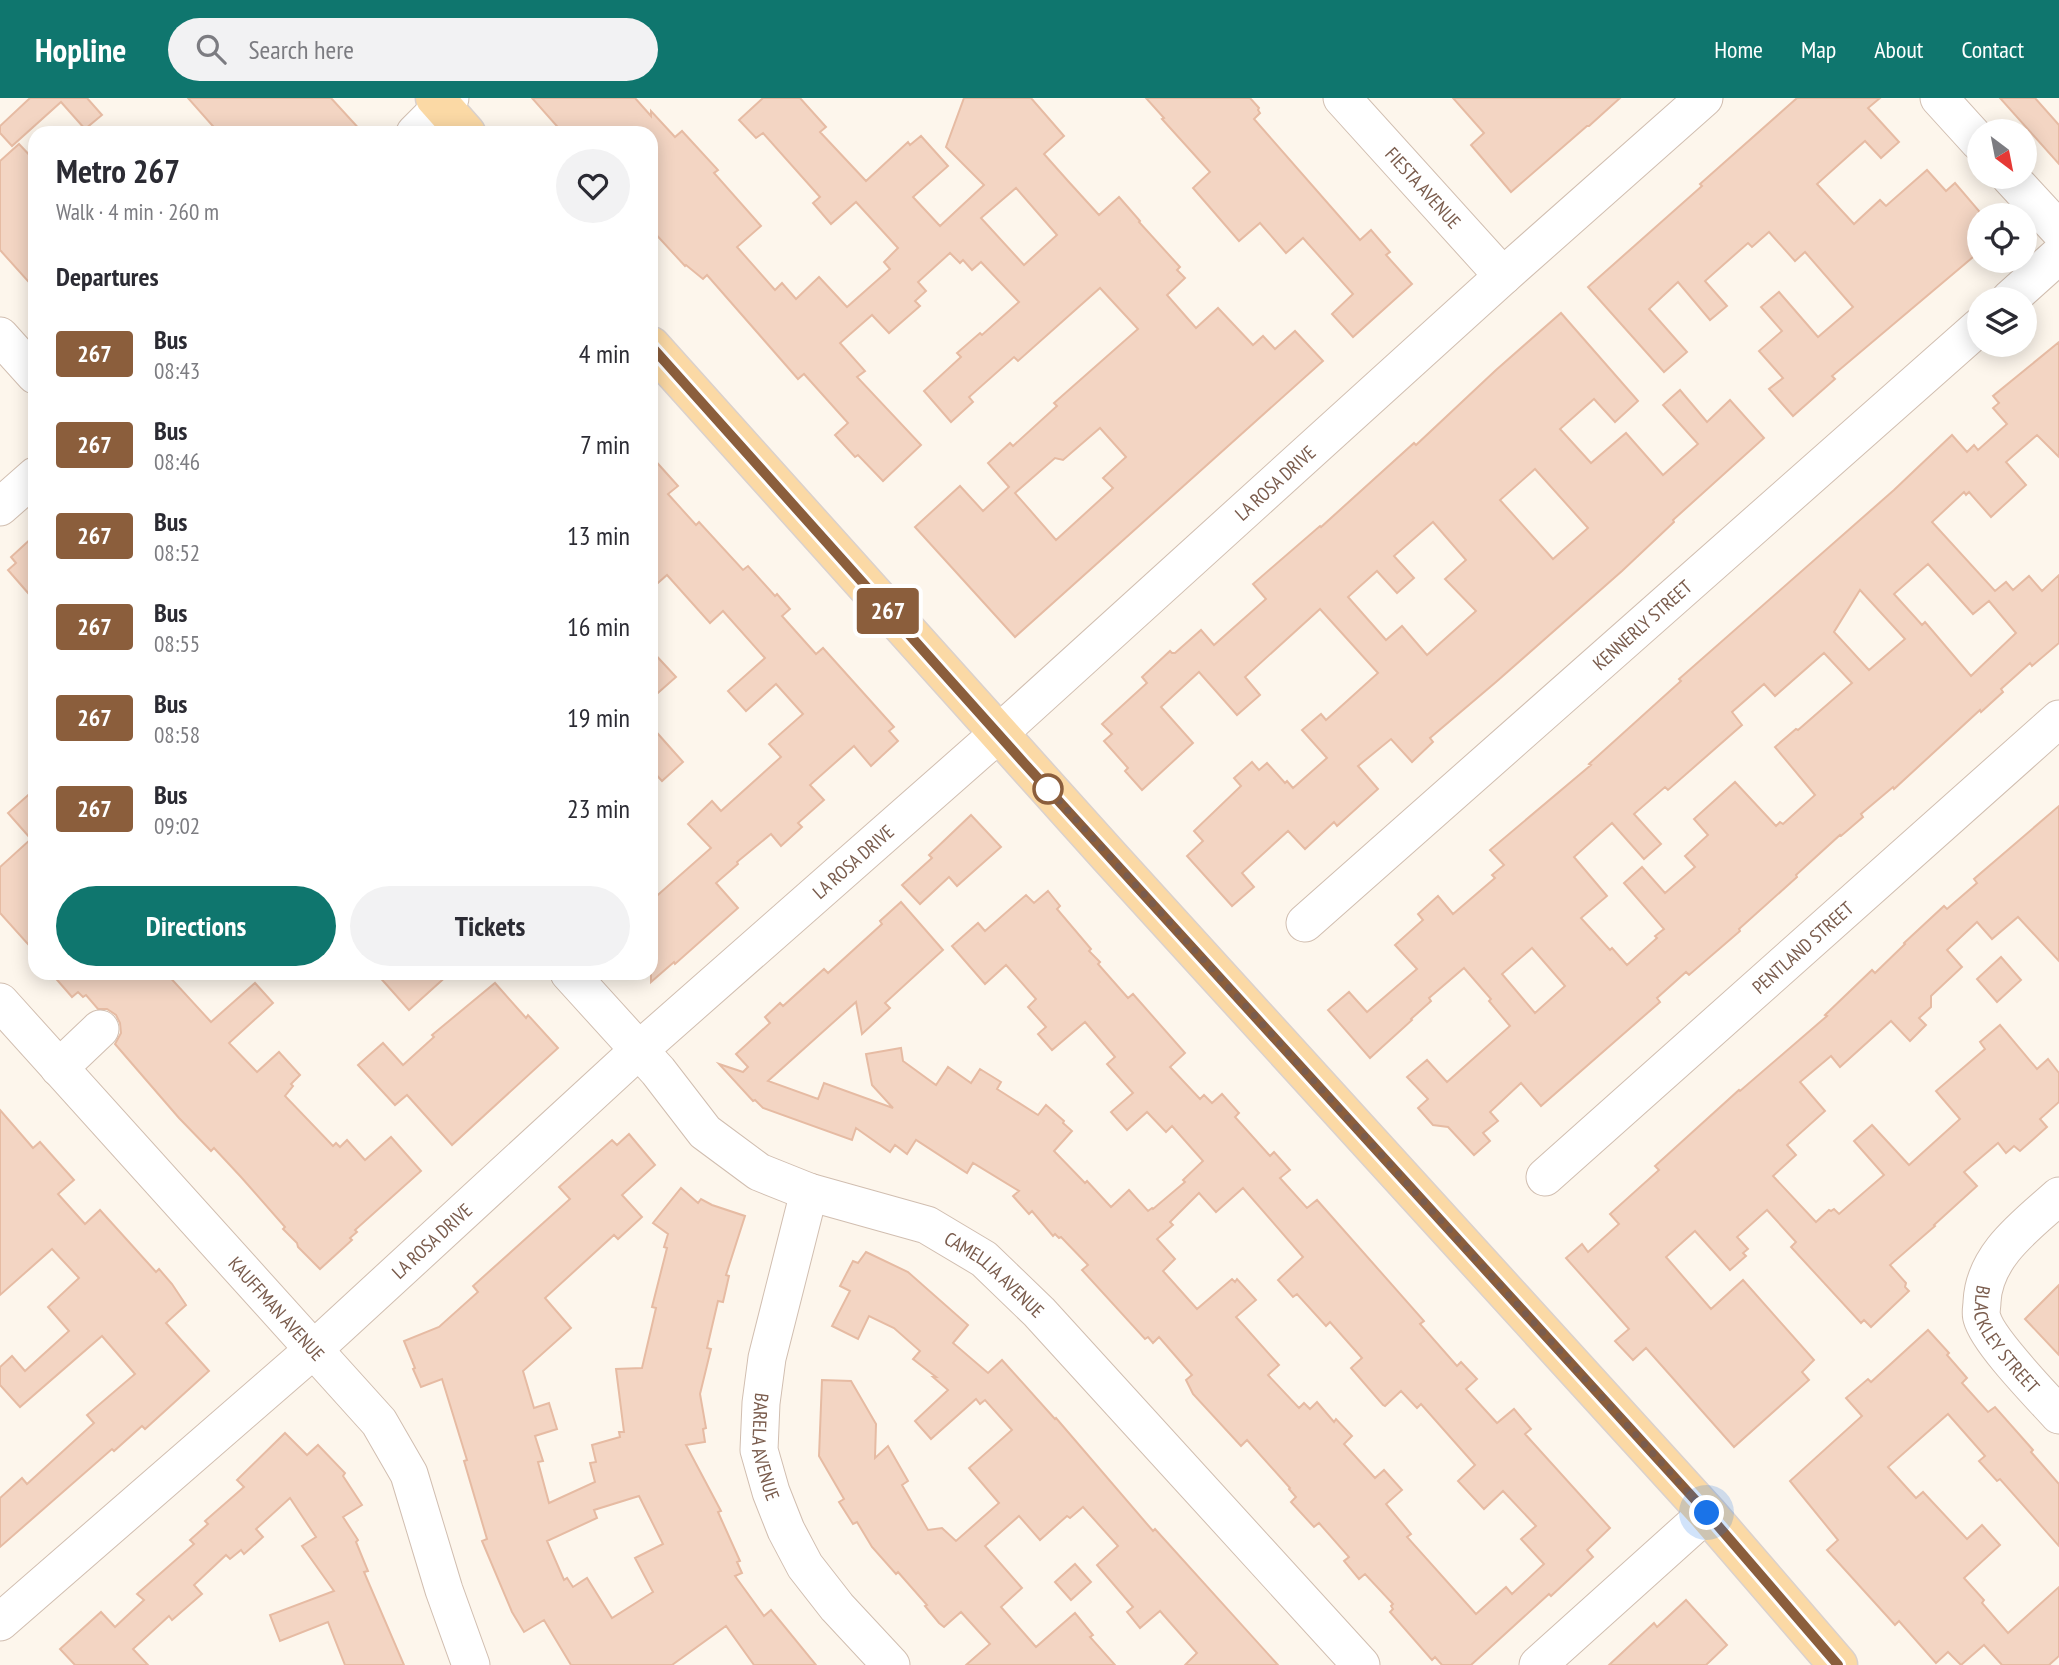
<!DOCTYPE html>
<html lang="en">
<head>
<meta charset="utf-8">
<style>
	:root { --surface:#fff; --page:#f2f2f3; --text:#2b2b33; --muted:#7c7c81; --accent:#0f766e }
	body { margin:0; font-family:"PT Sans Narrow",sans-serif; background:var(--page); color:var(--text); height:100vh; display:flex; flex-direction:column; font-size:26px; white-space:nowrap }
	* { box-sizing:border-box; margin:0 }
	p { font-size:23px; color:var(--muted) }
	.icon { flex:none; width:38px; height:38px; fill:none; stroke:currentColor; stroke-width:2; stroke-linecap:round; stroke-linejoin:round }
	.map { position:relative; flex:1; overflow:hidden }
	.details { position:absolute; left:28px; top:28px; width:630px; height:854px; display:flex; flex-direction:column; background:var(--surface); border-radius:21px; box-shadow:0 4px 18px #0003 }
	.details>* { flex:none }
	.badge { padding:0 14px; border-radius:5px; font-size:24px; line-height:46px }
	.needle { width:46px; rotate:148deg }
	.buttons { position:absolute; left:1967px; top:21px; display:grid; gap:14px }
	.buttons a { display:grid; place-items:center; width:70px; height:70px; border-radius:50%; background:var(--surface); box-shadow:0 4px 18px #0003; font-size:35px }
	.you { position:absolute; width:35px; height:35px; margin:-18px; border:5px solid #fff; border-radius:50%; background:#1a73e8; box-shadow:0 0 0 10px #1a73e833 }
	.map>.badge { position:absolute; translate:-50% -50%; box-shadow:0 0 0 4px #fff }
	h2 { padding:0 28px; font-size:26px; line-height:63px }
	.round { display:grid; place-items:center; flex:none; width:74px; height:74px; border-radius:37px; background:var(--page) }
	.headline { display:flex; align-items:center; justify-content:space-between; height:119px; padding:0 28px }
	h1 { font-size:33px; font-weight:600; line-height:52px }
	.button { display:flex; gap:14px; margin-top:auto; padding:14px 28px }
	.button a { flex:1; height:80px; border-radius:42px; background:var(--accent); color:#fff; font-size:28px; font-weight:600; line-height:80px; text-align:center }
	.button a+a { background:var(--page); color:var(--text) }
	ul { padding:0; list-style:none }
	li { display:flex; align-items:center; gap:21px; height:91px; padding:0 28px }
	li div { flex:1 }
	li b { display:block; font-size:26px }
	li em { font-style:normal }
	li .badge { min-width:77px; font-weight:700; text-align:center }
	header { display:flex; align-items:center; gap:42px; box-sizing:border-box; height:98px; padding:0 35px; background:var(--accent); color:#fff }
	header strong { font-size:33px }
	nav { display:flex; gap:38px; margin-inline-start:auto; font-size:24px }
	.search { width:490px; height:63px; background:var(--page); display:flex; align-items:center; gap:18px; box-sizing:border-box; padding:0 24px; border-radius:38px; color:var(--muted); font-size:26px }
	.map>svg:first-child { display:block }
</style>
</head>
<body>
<header>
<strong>Hopline</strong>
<div class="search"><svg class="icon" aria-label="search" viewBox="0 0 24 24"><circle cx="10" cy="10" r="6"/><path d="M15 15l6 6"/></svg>Search here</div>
<nav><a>Home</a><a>Map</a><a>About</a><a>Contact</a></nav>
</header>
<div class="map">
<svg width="2059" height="1567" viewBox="0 0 2059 1567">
	<rect width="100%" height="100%" fill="#fdf6ec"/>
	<g fill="#f3d5c3" stroke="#e6bba3" stroke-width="2" fill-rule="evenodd">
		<polygon points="30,0 87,0 102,17 85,31 61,4 12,48 0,35 0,28"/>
		<polygon points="188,0 331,0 363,35 219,35"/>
		<path d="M532,0H635L651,18V13L675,39L682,33L718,72L714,75L761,128L737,149L775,192L782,185L796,201L819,179L847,209L890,171L884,164L898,150L856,104L831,126L813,105L820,99L763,35L756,40L739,22L763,0H800L826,29L820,34L866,83L908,44L910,47L921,38L948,68L913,99L940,128L984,87L946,49L964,0H1031L1064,38L1044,56L1068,83L1099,117L1119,99L1140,123L1139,124L1180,169L1177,172L1185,180L1167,197L1196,230L1218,210L1253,247L1263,238L1275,251L1295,233L1323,263L1015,539L915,429L960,388L983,413L1009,389L988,365L1010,345L1013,348L1057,308L1054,305L1138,231L1100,190L1018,263L1014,259L969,299L973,304L951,324L924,293L961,259L957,255L980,235L982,237L1019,204L981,164L972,172L963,162L960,165L950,155L918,184L926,193L915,203L920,208L889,235L872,217L840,245L865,273L857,279L921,347L883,383L858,357L855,359L835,337L848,325L804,276L798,281L707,177L703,181L686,167L685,168L651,131V35H563ZM1016,90L1057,137L1024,167L981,120ZM1100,330L1126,359L1103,380L1113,390L1056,442L1015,395L1055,360L1063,362Z"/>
		<polygon points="1146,0 1250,0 1259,10 1258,12 1260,15 1254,21 1360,142 1371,132 1390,154 1386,157 1412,186 1353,239 1332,216 1353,196 1303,140 1286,155 1260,125 1239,143 1193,90 1210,74 1162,21 1164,20"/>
		<polygon points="1453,0 1620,0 1589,28 1587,28 1511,94 1471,47 1484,35"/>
		<polygon points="1797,0 1880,0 1868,10 1899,44 1881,60 1865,43 1817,86 1854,126 1880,102 1886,108 1927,72 1946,93 1955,85 1979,113 1979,154 1832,278 1835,281 1793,318 1769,291 1783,280 1759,253 1782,233 1761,209 1779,194 1818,239 1853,209 1805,154 1795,163 1769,134 1752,149 1748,145 1705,183 1727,208 1710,222 1678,184 1649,211 1687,254 1664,274 1588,189 1702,88 1700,86"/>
		<polygon points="2000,0 2035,0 2059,27 2059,66"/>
		<polygon points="19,46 35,63 35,191 0,152 0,63"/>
		<path d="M1561,215L1638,303L1615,324L1594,301L1560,331L1591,365L1626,335L1663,377L1698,346L1663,307L1680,292L1707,324L1730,302L1764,340L1673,422L1674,424L1622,473L1496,584L1430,640L1433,644L1412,664L1391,641L1358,668L1378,691L1337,728L1334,724L1305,751L1288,733L1242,775L1254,789L1232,808L1187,758L1203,743L1194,733L1241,688L1234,680L1252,664L1259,672L1267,665L1285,685L1287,683L1293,690L1327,660L1302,632L1321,616L1326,622L1378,575L1320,511L1245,579L1260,597L1237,617L1199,574L1161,609L1193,645L1142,692L1125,673L1128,670L1104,643L1112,636L1102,626L1147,585L1142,579L1170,553L1172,555H1175L1201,532L1214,547L1266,501L1253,486L1320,428L1321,429L1414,345L1416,347L1496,272ZM1535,371L1588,430L1553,461L1500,402ZM1433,424L1466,462L1445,481L1476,513L1427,557L1402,528L1386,542L1348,499L1377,473L1397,495L1414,480L1394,458Z"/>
		<path d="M2059,244V359L2037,337L2006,364L2026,387L1991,419L1969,394L1966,397L1964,394L1932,424L1995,493L2006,484L2013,492L2029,478L2042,493L2059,477V545L2032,568L2030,565L2001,591L2003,594L1981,614L1980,612L1894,691L1893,689L1861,716L1863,719L1841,738L1840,737L1796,777L1797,779L1739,831L1740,833L1689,877L1686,874L1657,900L1660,904L1541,1008L1521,985L1490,1014L1498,1023L1483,1035L1490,1043L1474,1057L1448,1029L1433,1027L1418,1010L1428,1001L1407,979L1427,962L1447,984L1510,928L1489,903L1491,901L1464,870L1429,900L1431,903L1411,921L1412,922L1370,960L1328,912L1349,894L1367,914L1417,871L1395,847L1423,822L1418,816L1438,798L1453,816L1495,780L1492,777L1504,767L1490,752L1591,667L1589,666L1681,583L1679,581L1894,392L1952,337L1967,354L1974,347L1978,352L2007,326L1993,310L1999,305L1993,298ZM1928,466L1973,516L1989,503L2016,535L1971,578L1925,524L1922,527L1894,496ZM1860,492L1905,541L1869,572L1834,534ZM1824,555L1852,585L1798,632L1796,631L1775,649L1815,697L1783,726L1780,724L1776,728L1735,684L1694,721L1708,737L1685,758L1695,769L1665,795L1642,769L1624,785L1664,831L1655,838L1657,840L1627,867L1612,850L1610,852L1581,820L1607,798L1574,759L1612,725L1644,761L1661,746L1634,716L1665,689L1668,692L1742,627L1732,614L1764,586L1775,598ZM1532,850L1565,888L1535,915L1502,876Z"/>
		<polygon points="651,358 678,388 668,396 696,427 699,424 743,472 748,468 775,498 777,496 790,511 782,518 816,556 823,550 894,629 889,633 898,643 871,668 854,648 810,687 824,702 798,725 802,729 781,748 771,736 737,764 738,766 716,785 738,810 675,866 674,864 651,884 651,803 711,750 688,726 712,703 721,713 781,659 769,646 803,616 776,586 746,613 728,593 765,560 723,513 710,525 667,477 651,491"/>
		<polygon points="35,437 35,503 8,472 16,465 11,459"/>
		<polygon points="651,552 676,579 651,601"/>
		<polygon points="651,628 683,664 662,683 651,671"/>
		<polygon points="35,691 35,854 0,815 0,769 31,741 8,715"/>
		<polygon points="2059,708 2059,863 2018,819 1992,841 1977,824 1947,852 1962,869 1931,898 1931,909 1919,920 1926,927 1910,943 1891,923 1840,969 1831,958 1800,984 1825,1013 1787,1047 1796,1057 1773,1078 1816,1124 1829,1112 1831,1113 1834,1111 1839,1116 1884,1077 1854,1043 1872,1027 1909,1067 1960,1021 1936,993 1985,951 1980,944 2000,927 2037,971 2048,961 2059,975 2059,1004 2040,1021 2047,1029 2020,1053 2014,1048 2006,1055 1998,1045 1964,1074 1977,1088 1934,1127 1935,1128 1890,1167 1906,1185 1905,1189 1909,1193 1871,1229 1864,1222 1861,1225 1791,1149 1796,1144 1767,1112 1737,1139 1748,1151 1743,1155 1746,1158 1730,1172 1695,1133 1666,1159 1711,1211 1743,1182 1814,1262 1802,1274 1809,1282 1734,1349 1646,1250 1633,1262 1615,1243 1629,1231 1566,1160 1582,1146 1588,1154 1619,1126 1610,1116 1659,1072 1655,1068 1739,992 1740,993 1827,918 1825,917 1872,872 1875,875 1905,846 1904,845 1944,808 1947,811 1977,785 1974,781"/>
		<polygon points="971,717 1001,749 957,788 949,779 920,806 902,787 932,760 929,757"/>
		<path d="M1048,793L1060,808L1057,811L1091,851L1089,853L1100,864L1098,866L1128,900L1133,896L1185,955L1170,969L1200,1001L1204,997L1212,1005L1222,996L1239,1015L1235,1019L1270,1058L1274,1054L1290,1072L1280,1080L1307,1110L1317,1102L1424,1223L1420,1226L1457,1268L1461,1264L1477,1281L1466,1291L1497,1325L1514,1311L1531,1331L1525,1336L1610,1430L1587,1452L1593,1459L1551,1498L1549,1496L1471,1567H1442L1435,1559L1432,1562L1390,1514L1393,1511L1391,1508L1393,1506L1365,1476L1359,1481L1344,1463L1349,1459L1319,1425L1314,1429L1291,1404L1296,1399L1289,1391L1290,1390L1247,1342L1241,1348L1193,1296L1186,1282L1192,1277L1159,1239L1153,1245L1148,1239L1145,1241L1082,1172L1088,1167L1061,1139L1059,1140L1055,1136L1053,1138L1032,1113L1029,1116L1013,1098L1019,1093L973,1065L967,1075L916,1042L907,1056L895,1047L890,1054L856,1030L852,1042L763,1010L755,1002L753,1003L719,966L743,974L748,969L736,956L770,925L765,919L780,905L783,908L824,871L828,875L882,826L880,823L901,804L943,852L885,905L890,910L862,936L856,904L768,983L818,1001L824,985L893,1010L872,987L866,956L901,950L903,963L936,987L948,969L971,985L980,971L1001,984L997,991L1038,1017L1046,1007L1064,1023L1063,1025L1072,1033L1054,1053L1085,1085L1087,1083L1111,1109L1129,1092L1148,1113L1152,1110L1153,1111L1185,1084L1183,1082L1203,1063L1172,1028L1166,1034L1147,1014L1127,1032L1111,1014L1133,995L1107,966L1115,959L1085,924L1052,952L1038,936L1046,929L1028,909L1036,901L1006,867L985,886L952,848L978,825L985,833L1026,797L1034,805ZM1243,1090L1303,1159L1278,1182L1293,1199L1297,1196L1326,1228L1330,1224L1362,1260L1351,1270L1383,1307L1385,1308L1401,1293L1417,1310L1421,1306L1475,1367L1458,1383L1484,1411L1503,1393L1536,1428L1521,1441L1544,1466L1512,1496L1506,1489L1476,1516L1407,1439L1411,1436L1386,1406L1402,1392L1384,1372L1375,1380L1344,1346L1352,1338L1336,1321L1334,1324L1317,1304L1310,1311L1304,1305L1299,1310L1268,1277L1279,1267L1236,1219L1256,1202L1237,1181L1235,1184L1232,1181L1197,1211L1163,1173L1175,1161L1157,1141L1173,1127L1170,1124L1199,1095L1216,1114Z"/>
		<polygon points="2001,859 2021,882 1997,904 1977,881"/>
		<polygon points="51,875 166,875 211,924 255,885 273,905 229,945 257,974 279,954 300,977 291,986 293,988 285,998 333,1048 336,1045 340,1049 347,1042 365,1062 391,1039 421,1073 355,1132 357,1134 350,1140 352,1142 320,1171 298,1149 297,1145 283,1131 285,1129 241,1079 214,1050 211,1053 179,1020 115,946 121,935 120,925 116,917 107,911 98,911 86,897 83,899 78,894 72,899"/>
		<polygon points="376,875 450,875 409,912"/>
		<polygon points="495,885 526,920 528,917 558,950 452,1047 407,997 395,1007 358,967 383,945 403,967 434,939 432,937"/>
		<polygon points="0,1012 33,1050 40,1044 74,1082 58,1096 85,1126 100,1112 156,1174 159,1171 172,1186 186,1207 166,1225 209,1273 145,1331 142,1328 114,1353 112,1351 0,1449 0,1400 22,1380 27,1386 94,1325 87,1317 135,1276 102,1238 20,1309 0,1287 0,1269 12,1258 25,1273 69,1233 48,1209 79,1180 52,1151 0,1197"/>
		<path d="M629,1036L655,1067L622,1097L642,1119L618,1141L614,1137L545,1200L571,1230L523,1273L534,1310L549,1305L557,1331L535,1338L543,1363L538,1364L549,1405L595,1384L590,1365L596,1364L592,1347L620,1339L619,1334H624L616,1271L642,1270L656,1210L652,1209L667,1150L664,1149L668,1136L653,1125L681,1090L698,1105L701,1101L712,1107L745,1118L726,1177L729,1178L723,1204L718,1203L707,1250L711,1251L700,1296L706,1330L703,1331L705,1344L686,1347L721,1413L718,1414L740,1463L737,1464L742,1475L735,1478L764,1518L771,1512L816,1567H754L726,1528L672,1567H571L544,1522L524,1534L512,1514L482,1443L487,1441L464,1363L467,1362L442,1281L421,1289L413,1271L415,1270L404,1243L439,1229L478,1194L473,1188L570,1101L559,1089L612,1042L617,1047ZM639,1398L663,1446L635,1460L653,1494L612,1520L587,1480L573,1489L567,1480L564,1482L547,1443L597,1420L594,1412Z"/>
		<polygon points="866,1154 908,1174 968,1227 953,1245 988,1275 1002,1262 1055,1321 1056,1320 1153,1433 1155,1431 1278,1567 1185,1567 1197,1555 1160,1513 1140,1530 1127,1514 1133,1509 1097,1467 1118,1448 1083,1409 1070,1420 1067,1418 1040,1442 1019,1418 985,1448 1022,1490 1001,1509 1036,1549 1075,1515 1093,1537 1090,1539 1115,1567 966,1567 990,1546 961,1514 944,1529 939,1525 925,1508 927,1507 898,1474 896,1476 872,1449 857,1424 853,1426 839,1404 844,1401 819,1358 822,1282 851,1283 876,1326 875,1360 888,1348 908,1383 902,1387 928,1432 942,1430 956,1443 999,1405 969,1370 1012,1332 985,1302 980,1306 976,1301 931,1341 915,1323 948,1292 933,1279 936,1279 913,1261 920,1253 894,1230 869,1218 858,1241 832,1228 850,1193 840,1188 853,1163 858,1165"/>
		<polygon points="2059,1187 2059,1257 2025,1221"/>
		<polygon points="1928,1232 1949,1255 1947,1257 1967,1280 1962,1285 1988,1314 1995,1309 2033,1352 2031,1354 2059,1386 2059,1448 2000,1381 1997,1383 1979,1363 1985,1358 1948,1316 1888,1369 1916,1400 1923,1394 1967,1441 1982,1427 2000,1447 1964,1480 1984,1502 1982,1505 2008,1535 2059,1489 2059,1558 2049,1567 2002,1567 1984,1547 1961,1567 1948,1554 1936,1565 1899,1523 1895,1527 1827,1452 1838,1442 1790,1383 1862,1318 1846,1300 1868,1281 1871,1284"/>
		<polygon points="285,1335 307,1357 318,1347 345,1375 343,1378 362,1407 343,1419 358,1442 356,1444 368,1473 364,1474 404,1567 345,1567 328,1524 280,1543 270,1517 334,1493 302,1448 316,1439 290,1400 256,1431 263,1439 244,1456 241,1452 230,1461 226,1457 194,1487 202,1496 172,1522 169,1518 133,1551 148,1567 75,1567 60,1551 101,1514 115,1529 144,1502 137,1496 194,1446 190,1442 208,1426 205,1423 244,1389 237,1382"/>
		<polygon points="1075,1466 1091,1484 1071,1502 1055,1484"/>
		<polygon points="1686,1502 1727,1547 1706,1567 1609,1567 1654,1525 1657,1529"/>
	</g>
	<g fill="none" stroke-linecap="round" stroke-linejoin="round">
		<g stroke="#d1beb0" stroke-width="39">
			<g id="minor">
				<path id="s1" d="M1342,0L1503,178"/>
				<polyline points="1939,0 1979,44"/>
				<polyline points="415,35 450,0"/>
				<polyline points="2010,79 2059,132"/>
				<polyline points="2010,201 2059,157"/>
				<polyline points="0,238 35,277"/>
				<polyline points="0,409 35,378"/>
				<path id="s2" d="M1305,825L1979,229"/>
				<path id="s3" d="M569,875L658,973L705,1034L759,1074L809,1094L927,1127L984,1161L1039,1214L1361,1567"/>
				<path id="s4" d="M0,904L379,1324L409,1376L444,1492L471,1567"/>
				<polyline points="59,970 100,931"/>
				<path id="s5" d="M1545,1079L2059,621"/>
				<path id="s6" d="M809,1094L767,1260L761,1305L759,1352L771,1394L786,1432L805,1468L837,1509L891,1567"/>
				<path id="s7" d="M2059,1098C2027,1127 1984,1157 1982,1204C1982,1209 1980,1216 1982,1220C1988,1243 2041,1297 2059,1317"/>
				<path id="s8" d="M0,1524L313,1252L639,952L998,636L1503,178L1704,0"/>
				<polyline points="1538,1567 1707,1415"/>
			</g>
		</g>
		<g stroke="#dad1cd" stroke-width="41">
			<g id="major">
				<polyline points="435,0 466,35"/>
				<polyline points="651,248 1108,757 1707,1415 1838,1567"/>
			</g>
		</g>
		<use href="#minor" stroke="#fff" stroke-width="37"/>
		<use href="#major" stroke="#fbd9a5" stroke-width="38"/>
	</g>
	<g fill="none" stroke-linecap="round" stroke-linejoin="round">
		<g stroke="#fff" stroke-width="16">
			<polyline id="line" points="651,248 1024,665 1707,1415 1838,1567"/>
		</g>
		<use href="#line" stroke="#8b5e3c" stroke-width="10"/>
		<polyline stroke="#7a5c4d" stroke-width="7" stroke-dasharray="0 12.6" points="1048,691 1041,683 1707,1415"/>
	</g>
	<circle fill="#fff" stroke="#8b5e3c" stroke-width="3.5" cx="1048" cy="691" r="14"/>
	<g text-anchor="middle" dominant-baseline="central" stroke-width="7" stroke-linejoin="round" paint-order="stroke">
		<g font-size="19" fill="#7a5c4d" stroke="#fffaf3">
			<text stroke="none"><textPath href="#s1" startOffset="121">FIESTA AVENUE</textPath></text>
			<text stroke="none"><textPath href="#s8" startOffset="1710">LA ROSA DRIVE</textPath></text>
			<text stroke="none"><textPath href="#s2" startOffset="450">KENNERLY STREET</textPath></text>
			<text stroke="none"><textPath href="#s8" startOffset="1143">LA ROSA DRIVE</textPath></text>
			<text stroke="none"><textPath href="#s5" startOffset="345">PENTLAND STREET</textPath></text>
			<text stroke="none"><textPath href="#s8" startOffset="576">LA ROSA DRIVE</textPath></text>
			<text stroke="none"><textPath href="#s3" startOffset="537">CAMELLIA AVENUE</textPath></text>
			<text stroke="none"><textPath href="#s4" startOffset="413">KAUFFMAN AVENUE</textPath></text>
			<text stroke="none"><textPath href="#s7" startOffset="180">BLACKLEY STREET</textPath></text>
			<text stroke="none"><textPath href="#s6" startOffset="261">BARELA AVENUE</textPath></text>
		</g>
	</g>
</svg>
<div class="buttons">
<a><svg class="needle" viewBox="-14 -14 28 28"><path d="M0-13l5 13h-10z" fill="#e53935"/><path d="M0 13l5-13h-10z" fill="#7c7c81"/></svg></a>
<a><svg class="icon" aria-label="locate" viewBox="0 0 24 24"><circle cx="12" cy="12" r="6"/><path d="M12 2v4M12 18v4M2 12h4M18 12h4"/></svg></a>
<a><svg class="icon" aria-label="layers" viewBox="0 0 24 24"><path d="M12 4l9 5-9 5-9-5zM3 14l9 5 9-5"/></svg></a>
</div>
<div class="you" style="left:1707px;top:1415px"></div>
<b class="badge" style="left:888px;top:513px;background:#8b5e3c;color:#fff">267</b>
<section class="details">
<div class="headline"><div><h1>Metro 267</h1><p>Walk · 4 min · 260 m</p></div><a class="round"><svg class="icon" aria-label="heart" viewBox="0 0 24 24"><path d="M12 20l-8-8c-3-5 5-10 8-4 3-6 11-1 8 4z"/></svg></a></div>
<h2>Departures</h2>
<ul>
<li><span class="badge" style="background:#8b5e3c;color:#fff">267</span><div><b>Bus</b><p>08:43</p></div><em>4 min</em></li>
<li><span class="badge" style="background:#8b5e3c;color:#fff">267</span><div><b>Bus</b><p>08:46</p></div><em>7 min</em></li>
<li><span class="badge" style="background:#8b5e3c;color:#fff">267</span><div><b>Bus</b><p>08:52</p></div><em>13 min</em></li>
<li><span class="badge" style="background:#8b5e3c;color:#fff">267</span><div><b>Bus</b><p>08:55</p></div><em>16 min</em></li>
<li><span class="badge" style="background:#8b5e3c;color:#fff">267</span><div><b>Bus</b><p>08:58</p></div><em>19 min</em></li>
<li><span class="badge" style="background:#8b5e3c;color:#fff">267</span><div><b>Bus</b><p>09:02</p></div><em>23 min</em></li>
</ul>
<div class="button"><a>Directions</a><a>Tickets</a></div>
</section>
</div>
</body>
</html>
